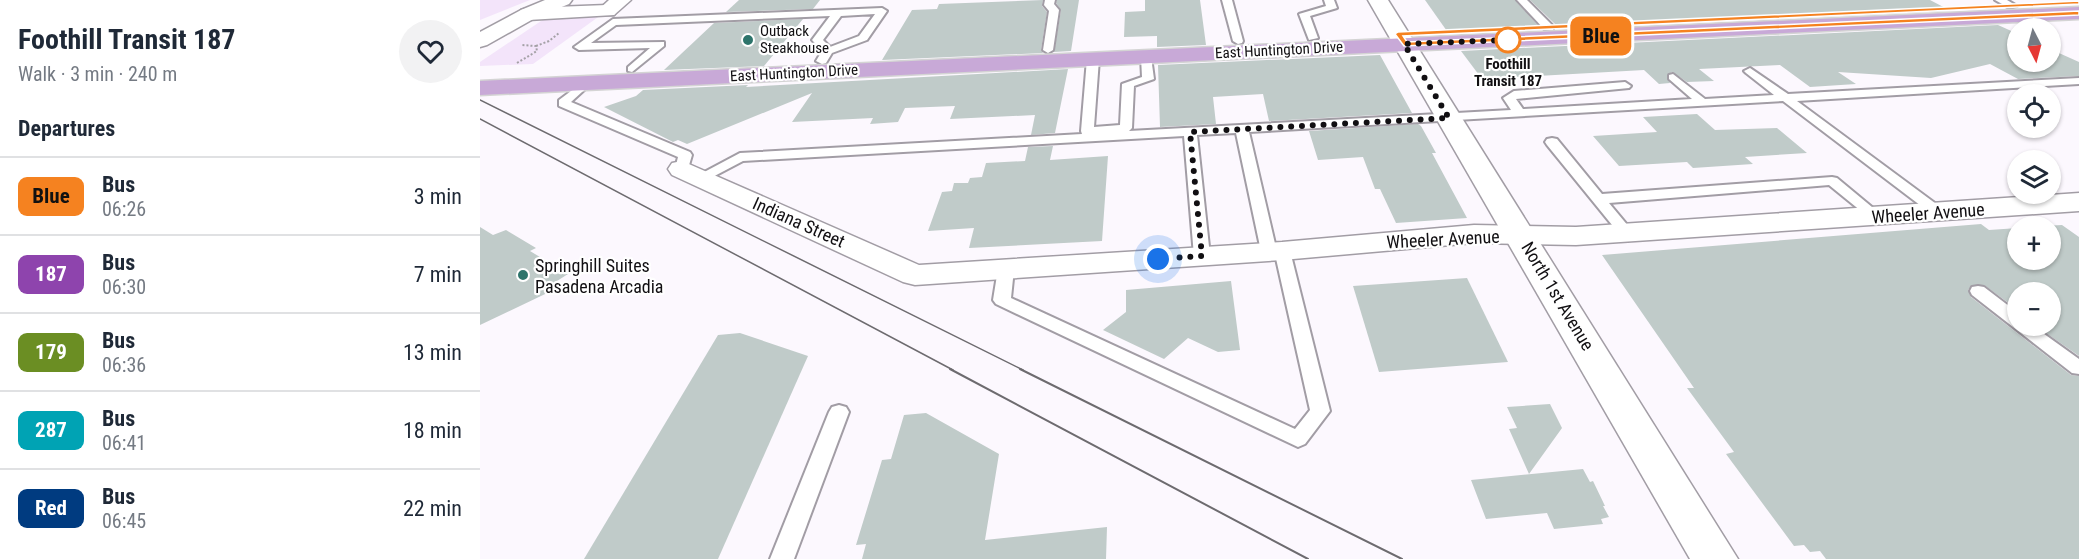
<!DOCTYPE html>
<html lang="en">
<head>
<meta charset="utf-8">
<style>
	:root { --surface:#fff; --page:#f2f2f3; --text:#1f2937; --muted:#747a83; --line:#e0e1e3 }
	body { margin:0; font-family:"Roboto Condensed",sans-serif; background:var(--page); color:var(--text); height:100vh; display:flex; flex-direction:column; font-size:22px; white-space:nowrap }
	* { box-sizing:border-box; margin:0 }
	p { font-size:20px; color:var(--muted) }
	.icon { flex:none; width:33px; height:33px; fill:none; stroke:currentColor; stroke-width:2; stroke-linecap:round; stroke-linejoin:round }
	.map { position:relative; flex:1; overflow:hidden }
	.drawer { display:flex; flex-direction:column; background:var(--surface); width:480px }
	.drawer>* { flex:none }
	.badge { padding:0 12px; border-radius:9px; font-size:21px; line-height:39px }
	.needle { width:39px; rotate:174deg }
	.controls { position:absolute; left:1527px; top:18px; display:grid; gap:12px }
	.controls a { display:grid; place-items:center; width:54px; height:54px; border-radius:50%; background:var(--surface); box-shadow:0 2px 4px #0004; font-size:30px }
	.you { position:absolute; width:30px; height:30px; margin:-15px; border:4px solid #fff; border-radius:50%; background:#1a73e8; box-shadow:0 0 0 9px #1a73e833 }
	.map>.badge { position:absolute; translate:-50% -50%; box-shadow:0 0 0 3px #fff }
	h2 { padding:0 18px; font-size:22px; line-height:54px }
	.round { display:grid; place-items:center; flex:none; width:63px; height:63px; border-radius:32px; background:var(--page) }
	.headline { display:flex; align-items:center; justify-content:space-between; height:102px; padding:0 18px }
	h1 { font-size:28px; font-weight:700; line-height:45px }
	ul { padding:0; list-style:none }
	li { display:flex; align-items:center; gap:18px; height:78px; padding:0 18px; border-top:2px solid var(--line) }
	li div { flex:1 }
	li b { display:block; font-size:22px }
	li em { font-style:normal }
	li .badge { min-width:66px; font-weight:700; text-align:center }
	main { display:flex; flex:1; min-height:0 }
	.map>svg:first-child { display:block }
</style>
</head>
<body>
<main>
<section class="drawer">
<div class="headline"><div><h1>Foothill Transit 187</h1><p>Walk · 3 min · 240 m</p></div><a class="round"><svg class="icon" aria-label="heart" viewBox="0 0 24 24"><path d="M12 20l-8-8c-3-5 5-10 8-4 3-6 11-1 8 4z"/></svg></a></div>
<h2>Departures</h2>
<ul>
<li><span class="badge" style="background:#f58220;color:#111">Blue</span><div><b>Bus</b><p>06:26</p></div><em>3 min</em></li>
<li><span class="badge" style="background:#8e44ad;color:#fff">187</span><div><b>Bus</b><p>06:30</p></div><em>7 min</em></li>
<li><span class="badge" style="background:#6b8e23;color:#fff">179</span><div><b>Bus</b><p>06:36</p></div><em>13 min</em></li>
<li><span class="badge" style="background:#00a3b4;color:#fff">287</span><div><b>Bus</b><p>06:41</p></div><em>18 min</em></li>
<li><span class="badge" style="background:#003b80;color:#fff">Red</span><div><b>Bus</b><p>06:45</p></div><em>22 min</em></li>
</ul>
</section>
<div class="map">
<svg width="1599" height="559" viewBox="0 0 1599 559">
	<rect width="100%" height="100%" fill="#fcf8fe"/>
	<g fill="#f3e4fa">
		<polygon points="0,0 50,0 0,20"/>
		<polygon points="121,15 53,64 0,66 0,62 67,17"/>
	</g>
	<g fill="#c0cbc9">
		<polygon points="259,0 340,0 333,9 246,12"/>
		<polygon points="563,0 562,6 567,12 561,50 563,53 402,60 432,10 457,9 459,4"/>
		<polygon points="577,0 599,0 591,51 574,52 581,10 576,3"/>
		<polygon points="665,0 720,0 726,45 677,47 677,36 644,37 645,12 665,11"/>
		<polygon points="945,0 1035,0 1062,30 969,34"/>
		<polygon points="1050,0 1450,0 1471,11 1075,29 1075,24"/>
		<polygon points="323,19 284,66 184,70 234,23"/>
		<polygon points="1518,25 1538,34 1538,62 1570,62 1570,49 1599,62 1599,76 1538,79 1510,64 1451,78 1358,72 1376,84 1330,87 1300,65 1219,69 1234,81 1207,82 1192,72 1187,75 1190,83 1179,84 1164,70 1002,79 981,51"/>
		<polygon points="900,55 932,113 789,121 783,94 733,97 736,124 680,127 678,65"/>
		<polygon points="588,69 575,133 551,135 555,115 470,119 475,106 425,108 418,122 390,124 393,118 312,122 332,93 207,144 198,140 193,142 124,107 156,96 163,90 268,85 266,87"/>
		<polygon points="1217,114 1235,130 1297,128 1327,153 1265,157 1273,164 1213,168 1207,162 1139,166 1113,136 1177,132 1163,117"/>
		<polygon points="938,124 941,126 956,153 952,153 987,218 916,223 900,189 895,189 883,157 838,160 829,131"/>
		<polygon points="573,146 570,160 628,156 622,241 489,248 494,228 448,231 462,192 472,191 474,183 488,183 490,178 502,177 506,163 545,161 548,147"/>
		<polygon points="1501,224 1509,230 1538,228 1538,260 1570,260 1570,226 1562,226 1582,225 1599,237 1599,356 1556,326 1570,326 1570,292 1538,292 1538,310 1504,285 1492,285 1488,290 1491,297 1591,375 1599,376 1599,559 1346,559 1340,551 1330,552 1324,545 1314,546 1246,454 1254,452 1207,388 1214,388 1122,255"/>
		<polygon points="0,227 13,235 26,230 56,248 50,251 88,274 77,281 84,285 0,325"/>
		<polygon points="987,278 1028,362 899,372 873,286"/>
		<polygon points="751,281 760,350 738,352 708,338 684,359 623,330 646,312 646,290"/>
		<polygon points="260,333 328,356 238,559 104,559 238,335"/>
		<polygon points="1070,404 1082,428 1049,474 1029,429 1037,428 1027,407"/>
		<polygon points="446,413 519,454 505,540 627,527 626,559 382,559 386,544 376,545 402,460 411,459 424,415"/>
		<polygon points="1103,469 1110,482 1113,481 1125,506 1123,506 1129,517 1121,519 1123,524 1074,529 1067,513 1006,519 991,480"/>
	</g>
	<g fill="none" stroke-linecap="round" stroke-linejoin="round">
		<g stroke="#a29da5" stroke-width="4">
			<g id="service">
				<polygon points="565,0 575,0 574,4 579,10 573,50 568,53 563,50 569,11 564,5"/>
				<polygon points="742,0 752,0 763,41 762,43 758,44 753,41"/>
				<polygon points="844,0 854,0 857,8 830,16 838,38 829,40 819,14 846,6"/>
				<polygon points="1037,0 1047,0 1073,26 1073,30 1065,30"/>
				<polygon points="1515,0 1527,0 1537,6 1529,8"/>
				<path d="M402,8L407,11L387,40L352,53L346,63L342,64L336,61L342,51L332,40L350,16L136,25L111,43L184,42V46L152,72L148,71V67L170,48L99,50L94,47L133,19ZM395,14L379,36L350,47L343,40L361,16Z"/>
				<polygon points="666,54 671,57 674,79 654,86 652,128 649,131 1031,110 1023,98 1034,91 1145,82 1151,86 1149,88 1036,99 1043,109 1212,99 1189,79 1189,75 1193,74 1225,99 1294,95 1266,73 1264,71 1270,68 1308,94 1599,78 1599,84 1317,101 1463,209 1465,212 1463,215 1453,215 1303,101 769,132 796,248 802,246 810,251 850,411 825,444 818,447 516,304 513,300 518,269 520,266 532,266 534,269 531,298 815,429 830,410 795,254 789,256 781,251 756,133 717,135 730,256 722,261 714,256 704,136 263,161 225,181 220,182 213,178 260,153 602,134 601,131 607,59 613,56 619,59 614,127 640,125 642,84 662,77 661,57"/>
				<polygon points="107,79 113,82 91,102 210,152 212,155 207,172 197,172 195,169 198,157 79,106 79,100"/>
				<polygon points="1072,138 1077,139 1122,194 1352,177 1357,178 1404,217 1402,220 1392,220 1349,185 1129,203 1154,233 1146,238 1141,236 1067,145 1065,142 1067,139"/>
				<polygon points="1498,286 1504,287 1538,313 1538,326 1553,326 1599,359 1599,374 1592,373 1492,295 1490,291 1492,287"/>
				<polygon points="359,405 366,407 369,412 314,559 290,559 349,412 352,407"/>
			</g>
		</g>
		<g stroke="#a29da5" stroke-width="3">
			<g id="minor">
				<polygon points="127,5 134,7 137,11 134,15 48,20 41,18 38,14 41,10 48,8"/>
				<polygon points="202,161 439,265 802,242 994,225 1096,227 1599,193 1599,211 1096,245 994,243 802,260 435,285 423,282 192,175 188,169 192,163"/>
			</g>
		</g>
		<g stroke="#a29da5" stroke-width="3">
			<g id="tertiary">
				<polygon points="65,0 92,0 89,4 55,18 7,45 0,47 0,32 41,10"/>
				<polygon points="129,0 151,0 134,15 120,15 117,11"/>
				<polygon points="888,0 908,0 1258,559 1210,559"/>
			</g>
		</g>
		<g stroke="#d4d4d4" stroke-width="3">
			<polygon id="primary" points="1599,7 1599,19 0,95 0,81"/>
		</g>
		<g stroke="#a4a1a6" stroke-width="2" stroke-dasharray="2 2" stroke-linecap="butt">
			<polyline points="56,46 69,41 79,33"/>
			<polyline points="37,63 57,51 56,46 41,45"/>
		</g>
		<use href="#service" fill="#fff" fill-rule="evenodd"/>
		<use href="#minor" fill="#fff" fill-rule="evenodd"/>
		<use href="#tertiary" fill="#fff" fill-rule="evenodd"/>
		<use href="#primary" fill="#c8a9d7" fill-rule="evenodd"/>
		<g stroke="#6d6b6f" stroke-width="1.5">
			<polyline points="0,100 543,370"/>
			<polyline points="0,119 473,370"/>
		</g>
		<g stroke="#6d6b6f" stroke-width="2">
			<polyline points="470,369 828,559"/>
			<polyline points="540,369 922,559"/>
		</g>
	</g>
	<polygon fill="#f58220" stroke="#fff" stroke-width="1.5" points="1599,1 1599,4 923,36 927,42 1599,11 1599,15 924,46 915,34 918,32"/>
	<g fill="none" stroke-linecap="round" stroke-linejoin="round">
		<polyline stroke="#110f12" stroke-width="6" stroke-dasharray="0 10.8" points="678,259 722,256 710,132 969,118 924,44 1028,40"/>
	</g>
	<g fill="#2d746b" stroke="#fff" stroke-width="2">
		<circle cx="268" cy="40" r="6"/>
		<circle cx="43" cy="275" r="6"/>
	</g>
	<circle fill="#fff" stroke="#f58220" stroke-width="3" cx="1028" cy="40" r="12"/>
	<g text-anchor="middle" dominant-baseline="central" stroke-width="4.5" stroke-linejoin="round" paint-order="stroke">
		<g font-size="15" fill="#110f12" stroke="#fff" text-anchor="start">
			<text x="280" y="31">Outback<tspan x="280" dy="17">Steakhouse</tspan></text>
		</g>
		<g font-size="15" fill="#110f12" stroke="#fff">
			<text transform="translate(799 50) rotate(-3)">East Huntington Drive</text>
			<text transform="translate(314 73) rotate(-3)">East Huntington Drive</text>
		</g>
		<g font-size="15" font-weight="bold" fill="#110f12" stroke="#fff">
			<text x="1028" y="64">Foothill<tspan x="1028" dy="17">Transit 187</tspan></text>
		</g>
		<g font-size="18" fill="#110f12" stroke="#fff">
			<text transform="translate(1448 213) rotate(-4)">Wheeler Avenue</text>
			<text transform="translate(319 222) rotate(24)">Indiana Street</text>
			<text transform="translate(963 239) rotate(-3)">Wheeler Avenue</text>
			<text transform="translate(1078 296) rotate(59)">North 1st Avenue</text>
		</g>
		<g font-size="18" fill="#110f12" stroke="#fff" text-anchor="start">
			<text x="55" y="265">Springhill Suites<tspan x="55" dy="21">Pasadena Arcadia</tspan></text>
		</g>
	</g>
</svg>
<div class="controls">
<a><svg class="needle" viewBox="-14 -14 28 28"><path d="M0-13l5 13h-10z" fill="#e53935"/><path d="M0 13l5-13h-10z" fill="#747a83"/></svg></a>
<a><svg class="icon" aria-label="locate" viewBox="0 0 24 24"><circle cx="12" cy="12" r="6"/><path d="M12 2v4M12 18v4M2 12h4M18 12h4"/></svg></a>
<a><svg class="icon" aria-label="layers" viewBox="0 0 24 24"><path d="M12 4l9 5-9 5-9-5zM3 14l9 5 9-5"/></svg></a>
<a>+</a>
<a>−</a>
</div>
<div class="you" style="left:678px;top:259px"></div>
<b class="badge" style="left:1121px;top:36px;background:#f58220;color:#111">Blue</b>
</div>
</main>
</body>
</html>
